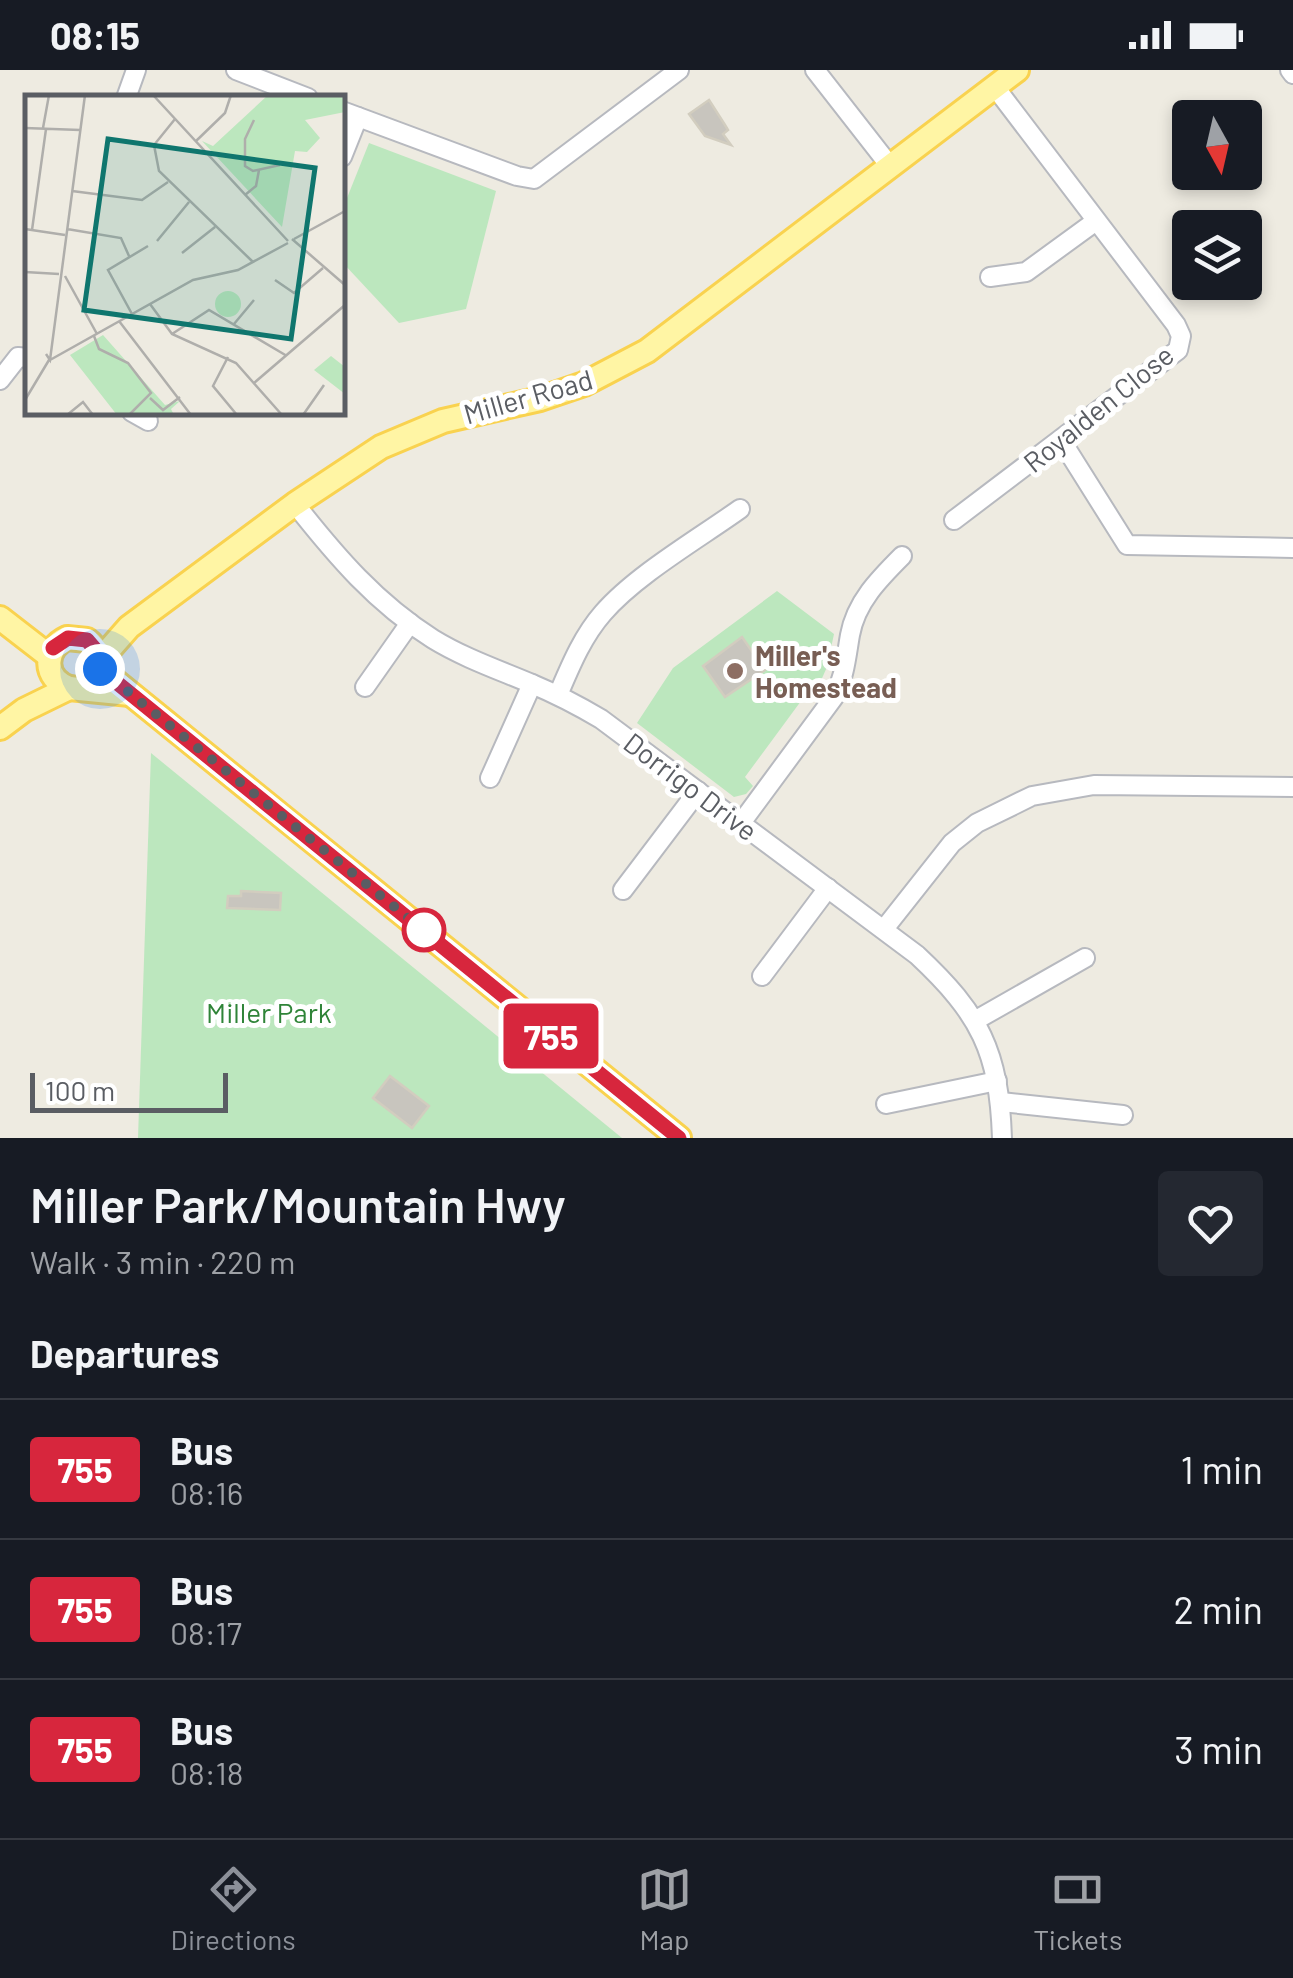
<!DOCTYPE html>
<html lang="en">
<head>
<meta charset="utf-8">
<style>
	:root { --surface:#171b24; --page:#242831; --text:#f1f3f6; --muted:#9ea1a6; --line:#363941; --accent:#8c9099 }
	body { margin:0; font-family:Barlow,sans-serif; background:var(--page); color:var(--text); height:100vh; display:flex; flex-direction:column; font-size:38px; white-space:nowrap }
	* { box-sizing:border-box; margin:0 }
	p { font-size:32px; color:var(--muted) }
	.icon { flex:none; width:55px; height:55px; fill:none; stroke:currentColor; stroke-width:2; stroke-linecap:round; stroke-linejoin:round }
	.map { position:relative; height:1068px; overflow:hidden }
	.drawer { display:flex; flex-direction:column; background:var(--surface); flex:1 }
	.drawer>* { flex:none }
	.badge { padding:0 20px; border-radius:8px; font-size:35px; line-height:65px }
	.needle { width:65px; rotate:172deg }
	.controls { position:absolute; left:1172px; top:30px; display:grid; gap:20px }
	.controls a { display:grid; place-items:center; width:90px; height:90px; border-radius:10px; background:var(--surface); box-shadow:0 5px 15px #0003; font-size:50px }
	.scale { position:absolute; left:30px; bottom:25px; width:198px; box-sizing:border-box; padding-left:10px; border:5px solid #5a5d63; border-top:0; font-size:28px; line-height:35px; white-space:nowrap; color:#5a5d63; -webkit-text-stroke:8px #fff; paint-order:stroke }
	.you { position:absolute; width:50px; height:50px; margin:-25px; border:8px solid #fff; border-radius:50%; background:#1a73e8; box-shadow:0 0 0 15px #1a73e833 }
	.map>.badge { position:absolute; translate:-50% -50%; box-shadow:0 0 0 5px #fff }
	h2 { padding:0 30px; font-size:38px; line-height:90px }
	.round { display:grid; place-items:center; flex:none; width:105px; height:105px; border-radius:10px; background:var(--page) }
	.head { display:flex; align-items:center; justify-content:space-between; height:170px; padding:0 30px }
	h1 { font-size:48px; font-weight:600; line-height:75px }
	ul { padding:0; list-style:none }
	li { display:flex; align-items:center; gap:30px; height:140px; padding:0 30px; border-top:2px solid var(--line) }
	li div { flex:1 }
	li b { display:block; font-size:38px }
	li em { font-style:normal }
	li .badge { min-width:110px; font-weight:700; text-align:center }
	.status { display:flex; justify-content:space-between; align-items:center; height:70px; padding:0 50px; background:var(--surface); direction:ltr }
	.status svg { height:28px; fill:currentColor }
	.tab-bar { display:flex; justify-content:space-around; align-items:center; height:140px; border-top:2px solid var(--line); background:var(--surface); font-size:28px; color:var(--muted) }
	.tab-bar a { display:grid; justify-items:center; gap:5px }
	.tab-bar .on { color:var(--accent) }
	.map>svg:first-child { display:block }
</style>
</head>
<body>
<div class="status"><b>08:15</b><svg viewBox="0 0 49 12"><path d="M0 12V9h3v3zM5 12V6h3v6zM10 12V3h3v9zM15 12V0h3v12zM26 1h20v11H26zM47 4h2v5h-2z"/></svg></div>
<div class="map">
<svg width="1293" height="1068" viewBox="0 0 1293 1068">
	<rect width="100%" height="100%" fill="#eeebe1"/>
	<g fill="#bce7be">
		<polygon points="369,73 496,121 466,239 399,253 343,193 343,138"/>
		<polygon points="777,521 834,564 827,597 811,633 801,631 745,707 753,716 746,724 734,727 637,653 673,598"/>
		<polygon points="151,683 622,1068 138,1068"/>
	</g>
	<g fill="#c8c5be" stroke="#d2cdbf" stroke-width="2.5">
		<polygon points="709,30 725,55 728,60 723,64 731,75 705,66 689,44"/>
		<polygon points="742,567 765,600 725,627 703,596"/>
		<polygon points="241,821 281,823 280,840 227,838 228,826 241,826"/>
		<polygon points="390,1006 429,1036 412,1058 373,1028"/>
	</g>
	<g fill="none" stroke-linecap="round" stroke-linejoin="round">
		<g stroke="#b7b9bf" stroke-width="22">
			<g id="minor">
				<polyline points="236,0 308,28"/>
				<polyline points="815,0 890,96"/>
				<polyline points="1290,0 1293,4"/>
				<polyline points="126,28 136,0"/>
				<polyline points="342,41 517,106 534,109 679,0"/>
				<polyline points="342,87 358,47"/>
				<polyline points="990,207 1026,202 1096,151"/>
				<polyline points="0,310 18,287 28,288"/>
				<polyline points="132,342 148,351"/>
				<polyline points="1061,370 1127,475 1293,478"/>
				<path d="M295,434C336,486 376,533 433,569C464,588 499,600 532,614C556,624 579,636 601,649L917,885C980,944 999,981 1002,1068"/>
				<polyline points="954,450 1178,280 1181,266 1176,255 995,17"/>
				<polyline points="365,617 410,553"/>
				<path d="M558,625C570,597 582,567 603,543C636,505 698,469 740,439"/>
				<polyline points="490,708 532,614"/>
				<path d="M741,753L834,627C845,606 846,588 850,565C856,532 879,509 902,486"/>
				<polyline points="623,820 698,721"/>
				<polyline points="884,859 952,773 977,753 1032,726 1094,715 1293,717"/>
				<polyline points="762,906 828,818"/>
				<polyline points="976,950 1085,888"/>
				<polyline points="1001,1032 1123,1045"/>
				<polyline points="886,1034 997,1011"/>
			</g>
		</g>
		<g stroke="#f9d24f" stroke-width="28">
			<g id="major">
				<polyline points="0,548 49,586"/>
				<polyline points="100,590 129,557 295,434 381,377 443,351 540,329 584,314 647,281 1017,0"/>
				<polyline points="100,599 679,1068"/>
				<path d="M81,618C103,608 106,585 87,570L67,568C43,579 43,608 69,618L130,624"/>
				<polyline points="0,658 24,640 69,618"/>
			</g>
		</g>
		<use href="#minor" stroke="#fff" stroke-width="18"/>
		<use href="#major" stroke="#fff5a4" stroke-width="22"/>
	</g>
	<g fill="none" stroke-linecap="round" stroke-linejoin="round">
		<g stroke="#fff" stroke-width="22">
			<polyline id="line" points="53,578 68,568 87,570 99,584 100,599 679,1068"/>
		</g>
		<use href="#line" stroke="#d7263d" stroke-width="15"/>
		<polyline stroke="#5a5d63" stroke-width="10" stroke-dasharray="0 18" points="100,599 433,868 424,860"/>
	</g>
	<circle fill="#8d6e63" stroke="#fff" stroke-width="4" cx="735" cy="601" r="10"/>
	<circle fill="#fff" stroke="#d7263d" stroke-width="5" cx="424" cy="860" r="20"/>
	<g text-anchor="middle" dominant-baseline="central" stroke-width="10" stroke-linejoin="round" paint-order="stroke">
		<g font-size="28" fill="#5a5d63" stroke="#fff">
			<text transform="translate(528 326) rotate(-16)">Miller Road</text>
			<text transform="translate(1098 338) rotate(-39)">Royalden Close</text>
			<text transform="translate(691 716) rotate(37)">Dorrigo Drive</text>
		</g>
		<g font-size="28" font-weight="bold" fill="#785e54" stroke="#fff" text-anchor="start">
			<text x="755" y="585">Miller's<tspan x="755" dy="32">Homestead</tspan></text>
		</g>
		<g font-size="28" fill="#2f8438" stroke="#fff">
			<text x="269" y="942">Miller Park</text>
		</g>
	</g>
	<g transform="translate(25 25)">
		<rect width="320" height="320" fill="#eeebe1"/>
		<path d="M243,0H320V17L280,25L295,43L282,57L270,56L257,132L177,46L188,51ZM190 209a13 13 0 1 1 26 0a13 13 0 1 1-26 0ZM78,240L140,310L155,306L146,314L149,320H92L45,260ZM306,261L320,272V299L289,275Z" fill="#bce7be"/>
		<path fill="none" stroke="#afaeab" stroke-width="2.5" d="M128,0L263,146M150,24L129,50L134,76L228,167M229,25L220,44V71L228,76L255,70M0,33L55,35M18,33L24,0M170,47L200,18L206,0M47,96L117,105L143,87M220,100L231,91L234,75M0,134L40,140M42,134L96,143L104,161M7,135L21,34M267,144L320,190M269,144L320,116M132,146L164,107M157,158L190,132M0,177L34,179M40,181L72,239M250,185L269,198L298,173M125,209L147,239L211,268L257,320M107,219L83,175L123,151M94,226L166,320M209,229L229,205M147,239L184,215L262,261M69,241L74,254L103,268L126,298L104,320M21,259L25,265L60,0M203,262L188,291L212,320M25,265L168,185L213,175L263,148M229,288L320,210M125,303L138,315L155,302M0,305L24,265M42,320L58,307L68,320M278,320L299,290"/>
		<path fill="#0f766e" fill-opacity="0.15" stroke="#0f766e" stroke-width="5" d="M83,44L290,73L266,244L59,215Z"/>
		<rect width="320" height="320" fill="none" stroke="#5a5d63" stroke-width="5"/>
	</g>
</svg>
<div class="controls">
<a><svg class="needle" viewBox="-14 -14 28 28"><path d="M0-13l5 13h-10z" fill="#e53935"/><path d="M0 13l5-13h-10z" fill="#9ea1a6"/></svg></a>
<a><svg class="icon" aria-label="layers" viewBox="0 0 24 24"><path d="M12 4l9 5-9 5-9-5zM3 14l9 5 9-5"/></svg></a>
</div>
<div class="scale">100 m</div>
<div class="you" style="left:100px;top:599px"></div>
<b class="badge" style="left:551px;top:966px;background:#d7263d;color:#fff">755</b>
</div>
<section class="drawer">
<div class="head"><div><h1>Miller Park/Mountain Hwy</h1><p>Walk · 3 min · 220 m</p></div><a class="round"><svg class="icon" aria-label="heart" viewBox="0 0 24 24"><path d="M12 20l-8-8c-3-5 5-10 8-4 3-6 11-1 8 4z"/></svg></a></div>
<h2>Departures</h2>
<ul>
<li><span class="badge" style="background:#d7263d;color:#fff">755</span><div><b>Bus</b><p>08:16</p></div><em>1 min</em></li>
<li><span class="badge" style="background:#d7263d;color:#fff">755</span><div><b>Bus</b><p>08:17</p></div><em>2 min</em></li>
<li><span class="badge" style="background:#d7263d;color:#fff">755</span><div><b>Bus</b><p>08:18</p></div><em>3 min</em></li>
</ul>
</section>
<nav class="tab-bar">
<a class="on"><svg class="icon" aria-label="directions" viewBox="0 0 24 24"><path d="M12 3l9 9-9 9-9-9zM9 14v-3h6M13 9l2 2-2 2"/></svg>Directions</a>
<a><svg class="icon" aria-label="map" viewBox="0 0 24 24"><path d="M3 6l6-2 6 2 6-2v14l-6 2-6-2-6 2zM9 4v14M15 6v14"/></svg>Map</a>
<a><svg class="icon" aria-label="tickets" viewBox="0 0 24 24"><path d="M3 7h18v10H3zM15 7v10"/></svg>Tickets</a>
</nav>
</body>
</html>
